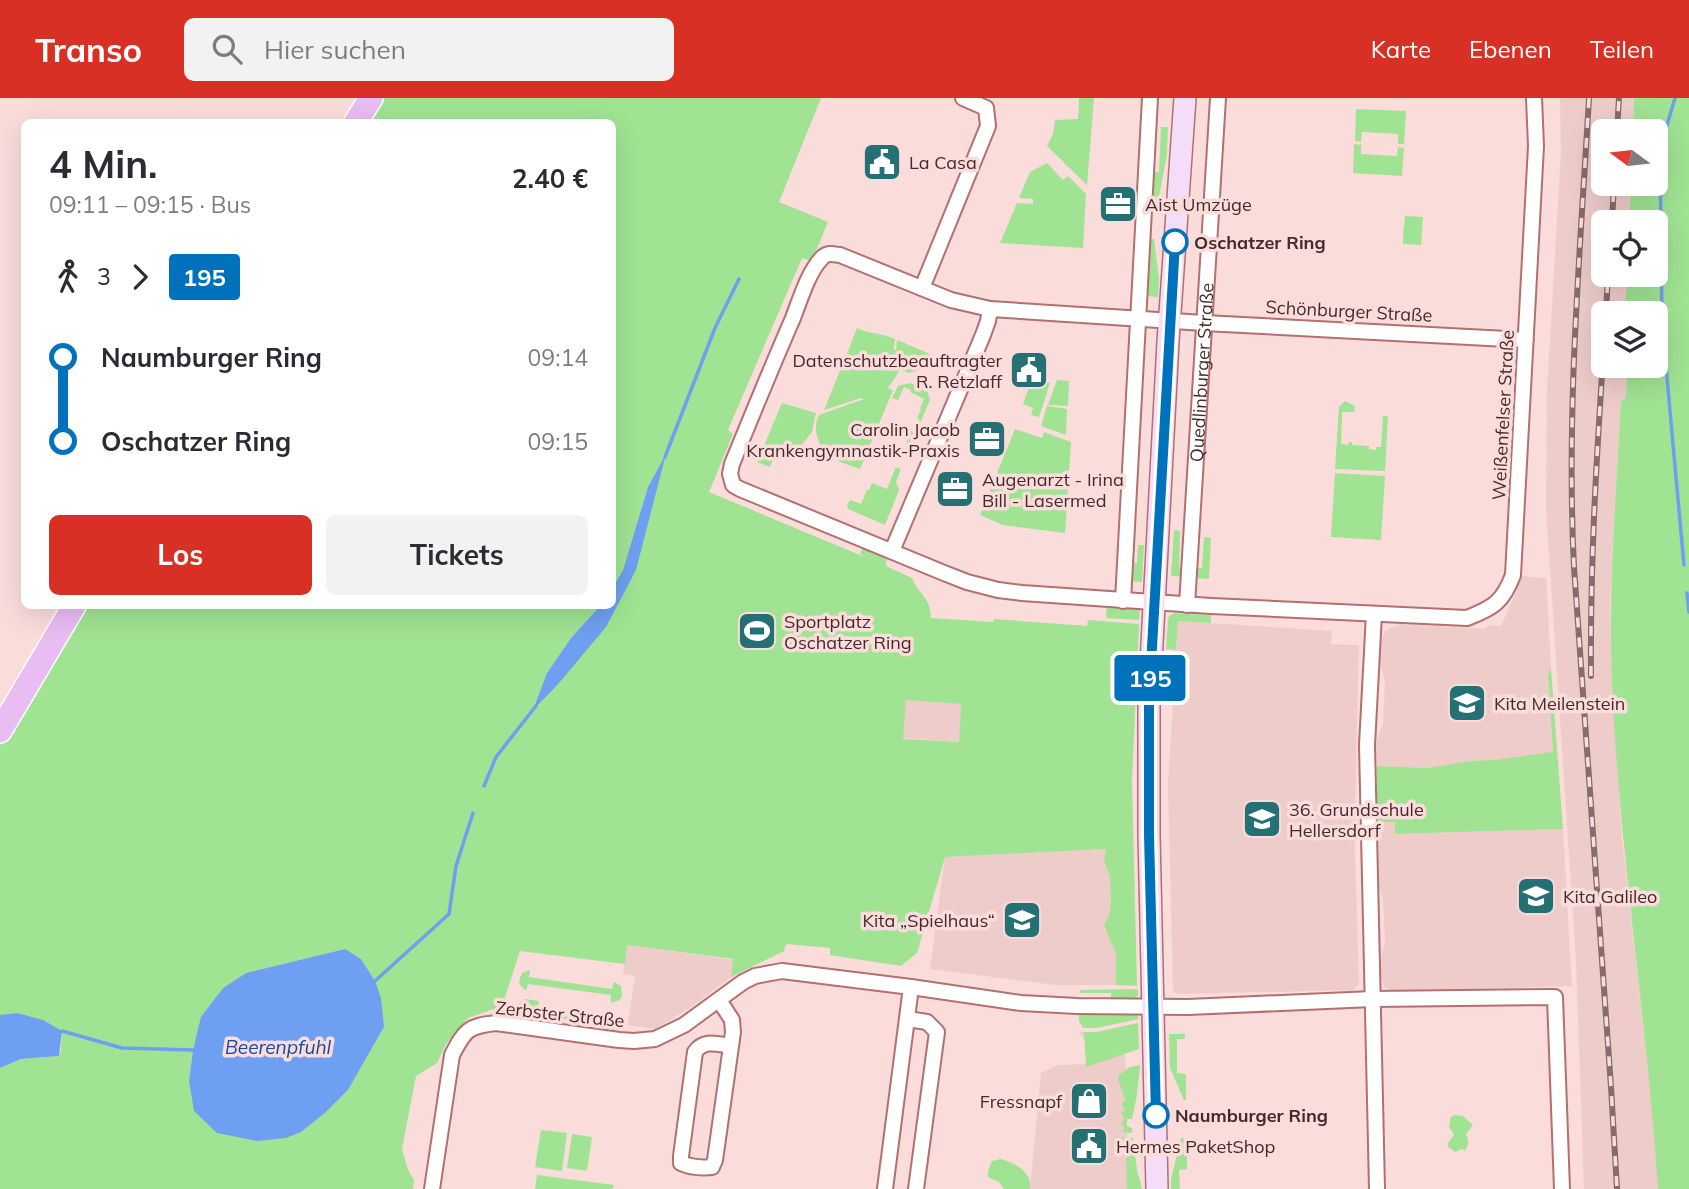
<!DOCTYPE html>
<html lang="de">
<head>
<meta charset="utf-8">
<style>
	:root { --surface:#fff; --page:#f2f2f3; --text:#2b2b33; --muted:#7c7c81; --accent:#d93025 }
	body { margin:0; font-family:Mulish,sans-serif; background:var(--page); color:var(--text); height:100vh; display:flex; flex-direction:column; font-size:26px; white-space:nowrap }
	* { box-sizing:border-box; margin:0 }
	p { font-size:23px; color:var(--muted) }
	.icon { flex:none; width:38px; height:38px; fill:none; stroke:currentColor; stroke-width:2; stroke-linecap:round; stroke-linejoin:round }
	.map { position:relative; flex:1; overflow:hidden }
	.side { position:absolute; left:21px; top:21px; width:595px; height:490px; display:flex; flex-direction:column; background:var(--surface); border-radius:10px; box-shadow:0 7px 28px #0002 }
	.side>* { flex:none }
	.badge { padding:0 14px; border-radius:5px; font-size:24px; line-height:46px }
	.needle { width:46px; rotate:285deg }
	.buttons { position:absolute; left:1591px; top:21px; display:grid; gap:14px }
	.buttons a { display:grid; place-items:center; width:77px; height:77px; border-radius:10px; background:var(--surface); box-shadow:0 7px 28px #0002; font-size:35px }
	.map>.badge { position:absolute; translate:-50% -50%; box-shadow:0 0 0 4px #fff }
	.legs { display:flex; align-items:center; gap:10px; height:77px; padding:0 28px; font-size:23px }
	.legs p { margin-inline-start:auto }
	.overview { display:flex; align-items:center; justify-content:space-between; height:119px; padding:0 28px }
	h1 { font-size:38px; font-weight:700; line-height:52px }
	.button { display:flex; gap:14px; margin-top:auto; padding:14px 28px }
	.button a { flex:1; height:80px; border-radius:10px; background:var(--accent); color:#fff; font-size:28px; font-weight:700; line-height:80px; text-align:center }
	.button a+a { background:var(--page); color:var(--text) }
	ul { padding:0 28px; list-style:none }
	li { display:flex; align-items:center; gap:24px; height:84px; font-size:26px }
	li i { display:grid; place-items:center; width:10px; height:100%; margin:0 9px; background:currentColor }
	li i::after { content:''; width:18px; height:18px; margin:-9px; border:5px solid; border-radius:50%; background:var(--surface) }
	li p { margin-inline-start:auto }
	li:first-child i { background:linear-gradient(#0000 50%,currentColor 0) }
	li:last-child i { background:linear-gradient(currentColor 50%,#0000 0) }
	header { display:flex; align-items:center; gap:42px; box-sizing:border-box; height:98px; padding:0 35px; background:var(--accent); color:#fff }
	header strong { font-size:33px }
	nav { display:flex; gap:38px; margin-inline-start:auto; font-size:24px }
	.search { width:490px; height:63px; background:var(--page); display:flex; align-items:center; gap:18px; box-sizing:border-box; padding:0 24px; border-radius:10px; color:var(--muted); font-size:26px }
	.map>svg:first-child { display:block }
</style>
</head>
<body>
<header>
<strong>Transo</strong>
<div class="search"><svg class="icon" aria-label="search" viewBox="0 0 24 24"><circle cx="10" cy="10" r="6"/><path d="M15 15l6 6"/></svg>Hier suchen</div>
<nav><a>Karte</a><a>Ebenen</a><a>Teilen</a></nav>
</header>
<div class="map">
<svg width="1689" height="1091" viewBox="0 0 1689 1091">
	<rect width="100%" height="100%" fill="#fadcdb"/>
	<g fill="#edccca">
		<polygon points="1560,0 1634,0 1633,33 1603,33 1603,86 1631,86 1629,124 1603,124 1603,177 1627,177 1625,215 1603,215 1603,268 1623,268 1623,274 1627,277 1628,282 1626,300 1621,303 1614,420 1610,505 1612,583 1622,742 1655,1032 1658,1091 1584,1091 1576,863 1546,409 1547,294 1561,54"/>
		<polygon points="1522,478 1546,480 1551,570 1548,579 1553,655 1494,662 1470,663 1427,670 1377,668 1376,649 1378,638 1383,627 1385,582 1380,567 1381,542 1385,533 1390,530 1401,526 1485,531 1490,527 1501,528 1515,497"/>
		<polygon points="1178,523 1332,533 1331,546 1359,547 1356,662 1355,754 1359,886 1353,892 1180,896 1173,894 1168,687"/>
		<polygon points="906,602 961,606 959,644 902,640"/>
		<polygon points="1395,723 1396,736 1563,731 1572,888 1394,893 1385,890 1380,879 1380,865 1385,843 1383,800 1377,787 1377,724"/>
		<polygon points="1106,751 1104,762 1110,780 1111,804 1109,817 1104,827 1116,856 1116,887 1056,887 930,871 945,759"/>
		<polygon points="627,847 733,862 731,879 688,911 655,931 628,927 635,878 623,876"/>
		<polygon points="1124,928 1129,1091 1030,1091 1041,975 1058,967 1090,966 1084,940 1081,937 1080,934 1097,934"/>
	</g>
	<g fill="#a0e393" fill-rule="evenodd">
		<path d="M379,0H821L779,104L828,124L812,163L802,160L728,332L733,336L709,394L867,460L860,456L863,449L887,458L886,468L912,480C920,499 930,498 931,520L993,524L994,521L1087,528L1088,522L1139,526L1132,683L1137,888L1116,887V856L1104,827L1109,817L1111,804L1110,780L1104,762L1106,751L945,759L917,855L901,868L830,857V850L786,846L784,853L731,879L733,861L627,847L625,866L520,853L502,908L468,920L446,946L437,965L416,978L402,1051L408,1072L414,1082L413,1091H0V970L21,961L59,958L61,952L62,933L17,915L0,917V647L82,508H600L571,540L547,575L606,529L665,359L648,389L623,472L613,489L612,24H365ZM906,602L961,606L959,644L903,641ZM345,851L382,917L384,929L348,992L325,1015L301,1034L189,983L193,952L202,919L223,890L246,875Z"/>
		<polygon points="1079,0 1094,0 1087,87 1047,48 1053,36 1055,22 1078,21"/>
		<path d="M1634,0H1689V1091H1658C1647,921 1619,754 1612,584C1608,490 1616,396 1621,303L1626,300L1627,277L1623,274V268H1656V215H1625L1627,177H1656V124H1629L1631,86H1656V33H1633Z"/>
		<polygon points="1356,11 1406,13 1404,46 1398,46 1398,36 1362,34 1361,44 1355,43"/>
		<polygon points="1161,29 1168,29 1167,56 1156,115 1149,115 1151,74 1159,74"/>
		<polygon points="1354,46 1361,47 1361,56 1397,58 1398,49 1404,50 1402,78 1353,75"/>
		<polygon points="1047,65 1063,82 1068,78 1086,96 1083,150 1000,145 1017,105 1033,106 1033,101 1019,100 1030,74"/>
		<polygon points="1405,118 1423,119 1421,147 1403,146 1403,138 1407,138 1403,137"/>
		<polygon points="1147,141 1154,141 1159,181 1158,199 1145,198"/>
		<path d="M857,230C869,236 882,235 895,241L894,252H896L897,242L930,256L925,269L910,275L900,272L888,290L893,292L860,371C850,367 837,364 829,358C818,348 812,330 819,317L864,301L861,300L824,312L846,258L859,264L861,263L847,256Z"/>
		<polygon points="1032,281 1050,285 1039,319 1031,317 1033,310 1023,306"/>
		<polygon points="1057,282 1069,283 1068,308 1048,307"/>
		<polygon points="910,285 927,292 930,302 910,348 906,346 911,333 914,334 919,321 917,320 921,312 920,311 924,301 910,294 911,292 904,289 898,302 892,300 898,288"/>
		<polygon points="1345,303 1355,308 1354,314 1342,314 1341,346 1348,347 1349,344 1352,344 1352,347 1369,348 1369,351 1376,352 1376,349 1381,349 1383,318 1388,318 1385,373 1335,371 1339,309"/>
		<polygon points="782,305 816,315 812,334 796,354 779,347 770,369 757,364"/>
		<polygon points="1047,308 1067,311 1066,337 1041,328"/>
		<polygon points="1015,331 1042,340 1044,334 1071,344 1065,435 1003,427 980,417"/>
		<polygon points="896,369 901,371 896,384 899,392 885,427 848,411 847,407 850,402 861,406 867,392 869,392 872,385 887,391"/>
		<polygon points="1335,375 1385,378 1381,442 1331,439"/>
		<polygon points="1174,432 1180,433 1179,469 1186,470 1186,479 1171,478"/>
		<polygon points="1204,439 1211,440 1209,481 1195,480 1195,470 1202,470"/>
		<polygon points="1138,447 1144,447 1142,484 1129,483 1130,464 1137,465"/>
		<polygon points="1107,507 1140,510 1139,522 1106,520"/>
		<polygon points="1175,515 1211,517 1211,525 1178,523 1176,552 1166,551 1168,523 1169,518"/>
		<polygon points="1551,570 1563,731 1395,736 1395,724 1377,724 1377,668 1427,670 1470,663 1494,662 1553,654 1548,578"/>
		<polygon points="530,872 529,879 612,891 614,884 621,888 622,898 620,902 611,905 611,897 528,886 526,893 520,887 519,883 522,875"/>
		<polygon points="1138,891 1138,898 1129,902 1111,903 1111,895 1080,895 1080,892"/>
		<path d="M525,901L539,903L538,911L608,921L610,913C620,919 620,928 611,934H607V927L537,917L536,924C526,923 519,923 515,913L519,905Z"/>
		<polygon points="1079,915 1128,915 1137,917 1139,921 1096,930 1083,930 1079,923"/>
		<polygon points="1138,925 1139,951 1086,969 1084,934 1097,934"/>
		<polygon points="1169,936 1185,936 1185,941 1177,941 1177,975 1186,976 1186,1002 1184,1002 1170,970"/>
		<polygon points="1140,967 1137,997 1132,1021 1127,1021 1127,1028 1132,1030 1132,1035 1122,1034 1125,1031 1121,1025 1125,1022 1121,1015 1125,1012 1121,1006 1125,1002 1118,981 1119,977 1130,969"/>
		<path d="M1454,1017L1463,1018L1473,1027L1466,1036C1469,1043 1469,1046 1465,1053L1462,1051L1455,1054L1448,1049V1045L1454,1037L1449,1028L1451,1019Z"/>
		<polygon points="541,1032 567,1035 562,1073 535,1069"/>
		<polygon points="572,1036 592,1039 587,1073 567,1070"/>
		<polygon points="1115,1039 1133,1040 1137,1072 1142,1091 1127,1091 1126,1046 1116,1046"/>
		<polygon points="1181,1040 1187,1040 1187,1071 1179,1072 1180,1091 1171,1091 1171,1081"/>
		<path d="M1001,1061C1016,1066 1032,1073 1030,1091H1004L999,1084L988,1079V1073L992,1063Z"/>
		<polygon points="537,1077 614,1087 613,1091 535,1091"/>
	</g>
	<g fill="#6f9ff0">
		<polygon points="666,356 636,472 606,529 559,585 533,612 547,575 571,540 600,508 612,508 613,489 623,472 648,389"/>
		<polygon points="345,851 361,861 375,883 381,900 384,929 348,992 325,1015 301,1034 286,1040 257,1043 217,1035 194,1013 189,983 193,952 201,919 223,890 246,875"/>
		<polygon points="17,915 43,922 62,933 59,958 21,961 0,970 0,917"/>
	</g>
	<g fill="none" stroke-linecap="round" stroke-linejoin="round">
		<g stroke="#6f9ff0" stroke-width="3.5">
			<polyline points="1675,0 1660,51 1662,225 1684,467"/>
			<polyline points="665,359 715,230 739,181"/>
			<polyline points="1687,495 1689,514"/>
			<polyline points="484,688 496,659 536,608"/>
			<polyline points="375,883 449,816 456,768 473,715"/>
			<polyline points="62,933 122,950 193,952"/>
		</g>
		<g stroke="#b2706f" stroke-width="18">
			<g id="street">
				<polyline points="922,190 988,28 986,10 963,0"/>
				<path d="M1526,242L1204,225L990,211L951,202L840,157C832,156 827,154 821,161C808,175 800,202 793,220C772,268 752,317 732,366L730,376L733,387L740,391L944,475L967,484L998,492L1022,495L1211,508L1467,520C1493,510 1503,504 1513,477L1536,48L1534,0"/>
				<polyline points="892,453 983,237 988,223 990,211"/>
				<polyline points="1123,503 1150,0"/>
				<path id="s1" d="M1187,507L1218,0"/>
				<polyline points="1374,516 1367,647 1377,1091"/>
				<path d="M719,902L732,922L733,934L715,1062L712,1069C702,1070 690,1069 681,1065V1058L695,954C704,941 717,946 731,948"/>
				<polyline points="907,921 927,924 937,934 916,1091"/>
				<path d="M432,1091L452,957C465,932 468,928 496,925L619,942L634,943L655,941L684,927L743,884L755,878L782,873L911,889L1021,905L1077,908L1188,909L1373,901L1555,899L1562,1091"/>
				<polyline points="885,1091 911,889"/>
			</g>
		</g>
		<g stroke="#b2706f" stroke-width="24">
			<polyline id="secondary" points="1157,1091 1149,737 1149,602 1168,244 1185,0"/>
		</g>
		<g stroke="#fff" stroke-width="26">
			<g id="primary">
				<polyline points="356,24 371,0"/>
				<polyline points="0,633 74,508"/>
			</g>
		</g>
		<use href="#street" stroke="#fff" stroke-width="14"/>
		<use href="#secondary" stroke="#f4ddf9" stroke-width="21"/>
		<use href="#primary" stroke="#e9bcf3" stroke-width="23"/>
		<g stroke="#886b6b" stroke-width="6">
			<g id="rail">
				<path d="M1589,0C1580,156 1566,313 1574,469L1611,989L1617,1091"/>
				<polyline points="1617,33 1619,0"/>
				<polyline points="1612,124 1614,86"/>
				<polyline points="1606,215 1608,177"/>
				<path d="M1591,578C1590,472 1596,367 1603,262"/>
			</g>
		</g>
		<use href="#rail" stroke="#fadcdb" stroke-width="3.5" stroke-dasharray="10" stroke-linecap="butt"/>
	</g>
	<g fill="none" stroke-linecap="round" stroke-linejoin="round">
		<g stroke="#fff" stroke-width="16">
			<polyline id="line-1" points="1156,1017 1149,737 1149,602 1175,144"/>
		</g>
		<use href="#line-1" stroke="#0072bc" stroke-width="10"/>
	</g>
	<defs>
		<g id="civic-square" transform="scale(2.0125)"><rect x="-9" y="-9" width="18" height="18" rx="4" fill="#257074" stroke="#fadcdb"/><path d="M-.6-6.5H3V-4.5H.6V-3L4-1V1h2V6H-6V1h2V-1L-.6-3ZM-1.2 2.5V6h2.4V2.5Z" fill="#fff"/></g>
		<g id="office-square" transform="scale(2.0125)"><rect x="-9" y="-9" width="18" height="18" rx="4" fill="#257074" stroke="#fadcdb"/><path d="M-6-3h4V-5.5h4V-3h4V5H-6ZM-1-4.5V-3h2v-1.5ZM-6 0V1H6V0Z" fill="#fff"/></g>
		<g id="stadium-square" transform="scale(2.0125)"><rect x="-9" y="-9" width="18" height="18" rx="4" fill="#257074" stroke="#fadcdb"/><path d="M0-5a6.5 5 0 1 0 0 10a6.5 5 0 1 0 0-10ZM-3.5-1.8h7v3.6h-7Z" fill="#fff"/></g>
		<g id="school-square" transform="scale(2.0125)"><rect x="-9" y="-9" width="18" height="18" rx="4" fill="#257074" stroke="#fadcdb"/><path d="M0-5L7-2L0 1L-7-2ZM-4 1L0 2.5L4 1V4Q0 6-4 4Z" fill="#fff"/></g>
		<g id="shop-square" transform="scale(2.0125)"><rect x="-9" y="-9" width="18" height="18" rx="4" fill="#257074" stroke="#fadcdb"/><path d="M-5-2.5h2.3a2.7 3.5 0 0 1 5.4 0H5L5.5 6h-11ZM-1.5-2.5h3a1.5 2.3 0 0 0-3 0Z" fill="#fff"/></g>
	</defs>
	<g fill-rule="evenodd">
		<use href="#civic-square" x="882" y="64"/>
		<use href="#office-square" x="1118" y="106"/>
		<use href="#civic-square" x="1029" y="272"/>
		<use href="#office-square" x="987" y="341"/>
		<use href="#office-square" x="955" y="391"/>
		<use href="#stadium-square" x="757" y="533"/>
		<use href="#school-square" x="1467" y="605"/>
		<use href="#school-square" x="1262" y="721"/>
		<use href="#school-square" x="1536" y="798"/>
		<use href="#school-square" x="1022" y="822"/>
		<use href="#shop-square" x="1089" y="1003"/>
		<use href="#civic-square" x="1089" y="1048"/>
	</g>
	<g fill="#fff" stroke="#0072bc" stroke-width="3.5">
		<circle cx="1175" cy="144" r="12"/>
		<circle cx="1156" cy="1017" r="12"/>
	</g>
	<g text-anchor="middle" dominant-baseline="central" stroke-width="7" stroke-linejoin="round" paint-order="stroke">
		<g font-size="18" fill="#462a2a" stroke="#fadcdb" text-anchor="start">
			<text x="909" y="64">La Casa</text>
			<text x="1145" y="106">Aist Umzüge</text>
			<text x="1002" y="262" text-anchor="end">Datenschutzbeauftragter<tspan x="1002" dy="21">R. Retzlaff</tspan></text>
			<text x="960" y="331" text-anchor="end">Carolin Jacob<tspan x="960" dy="21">Krankengymnastik-Praxis</tspan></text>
			<text x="982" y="381">Augenarzt - Irina<tspan x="982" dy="21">Bill - Lasermed</tspan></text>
			<text x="784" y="523">Sportplatz<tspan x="784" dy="21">Oschatzer Ring</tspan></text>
			<text x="1494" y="605">Kita Meilenstein</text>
			<text x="1289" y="711">36. Grundschule<tspan x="1289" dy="21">Hellersdorf</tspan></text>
			<text x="1563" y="798">Kita Galileo</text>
			<text x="995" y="822" text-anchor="end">Kita „Spielhaus“</text>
			<text x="1062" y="1003" text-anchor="end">Fressnapf</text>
			<text x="1116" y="1048">Hermes PaketShop</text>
		</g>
		<g font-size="18" font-weight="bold" fill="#462a2a" stroke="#fadcdb" text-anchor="start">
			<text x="1194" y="144">Oschatzer Ring</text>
			<text x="1175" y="1017">Naumburger Ring</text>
		</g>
		<g font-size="18" fill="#462a2a" stroke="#fadcdb">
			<text transform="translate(1349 213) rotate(3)">Schönburger Straße</text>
			<text stroke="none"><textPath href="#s1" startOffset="233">Quedlinburger Straße</textPath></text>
			<text transform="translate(1503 317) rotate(-87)">Weißenfelser Straße</text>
			<text transform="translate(560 916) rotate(6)">Zerbster Straße</text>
		</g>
		<g font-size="19" font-style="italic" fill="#1449a2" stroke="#fadcdb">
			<text x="278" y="949">Beerenpfuhl</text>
		</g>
	</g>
</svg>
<div class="buttons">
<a><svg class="needle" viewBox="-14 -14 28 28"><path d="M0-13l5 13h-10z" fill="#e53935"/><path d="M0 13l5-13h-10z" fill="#7c7c81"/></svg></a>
<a><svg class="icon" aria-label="locate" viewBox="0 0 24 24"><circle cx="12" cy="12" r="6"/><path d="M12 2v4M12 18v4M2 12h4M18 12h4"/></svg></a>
<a><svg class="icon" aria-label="layers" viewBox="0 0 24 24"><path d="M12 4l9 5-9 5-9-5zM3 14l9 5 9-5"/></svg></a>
</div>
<b class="badge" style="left:1150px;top:580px;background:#0072bc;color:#fff">195</b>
<section class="side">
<div class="overview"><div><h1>4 Min.</h1><p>09:11 – 09:15 · Bus</p></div><b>2.40 €</b></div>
<div class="legs"><svg class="icon" aria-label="walk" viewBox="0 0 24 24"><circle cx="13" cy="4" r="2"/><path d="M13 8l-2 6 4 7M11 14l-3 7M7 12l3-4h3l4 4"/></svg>3<svg class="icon" aria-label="forward" viewBox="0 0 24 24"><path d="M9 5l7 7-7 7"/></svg><b class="badge" style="background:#0072bc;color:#fff">195</b></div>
<ul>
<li><i style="color:#0072bc"></i><b>Naumburger Ring</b><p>09:14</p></li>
<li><i style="color:#0072bc"></i><b>Oschatzer Ring</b><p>09:15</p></li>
</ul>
<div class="button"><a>Los</a><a>Tickets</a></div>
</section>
</div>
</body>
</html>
